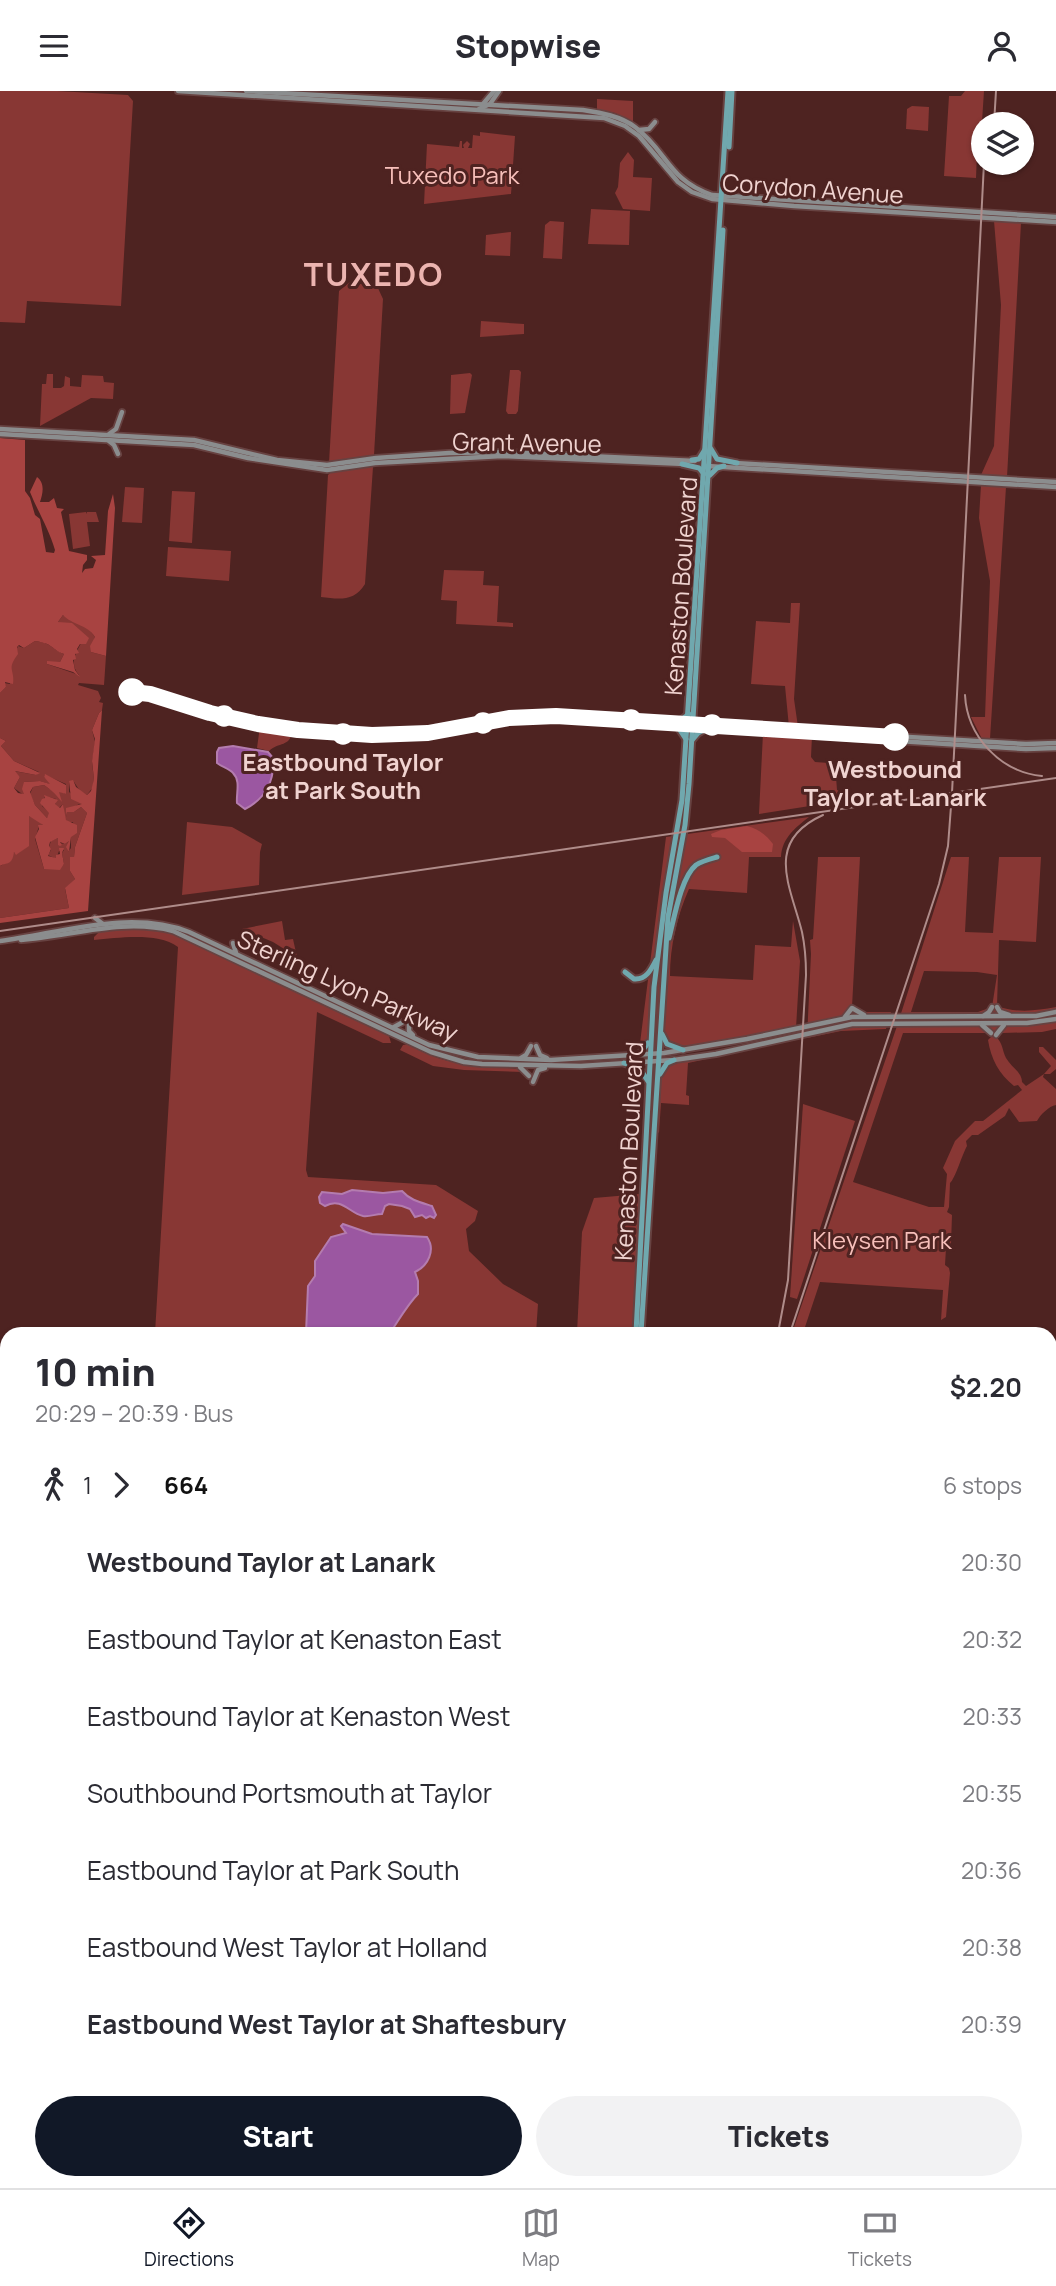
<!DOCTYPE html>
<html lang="en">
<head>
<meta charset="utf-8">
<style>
	:root { --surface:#fff; --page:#f2f2f3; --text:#2b2b33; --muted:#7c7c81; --line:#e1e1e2; --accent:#111827 }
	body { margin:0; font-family:Manrope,sans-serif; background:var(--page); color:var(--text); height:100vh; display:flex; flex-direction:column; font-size:26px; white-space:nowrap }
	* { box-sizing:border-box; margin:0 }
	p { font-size:23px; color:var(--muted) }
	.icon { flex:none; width:38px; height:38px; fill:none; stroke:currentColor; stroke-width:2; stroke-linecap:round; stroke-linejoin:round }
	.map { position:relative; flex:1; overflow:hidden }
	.drawer { position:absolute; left:0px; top:1236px; width:1057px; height:863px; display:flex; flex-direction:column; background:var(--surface); border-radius:21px 21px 0 0; box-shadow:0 2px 5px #0004 }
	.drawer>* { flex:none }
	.badge { padding:0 14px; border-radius:10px; font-size:24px; line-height:46px }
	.fabs { position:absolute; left:971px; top:21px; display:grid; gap:14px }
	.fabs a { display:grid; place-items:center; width:63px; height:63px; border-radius:50%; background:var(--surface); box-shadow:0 2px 5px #0004; font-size:35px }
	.map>.badge { position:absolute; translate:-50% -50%; box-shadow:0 0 0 4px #fff }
	.legs { display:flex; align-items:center; gap:10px; height:77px; padding:0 35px; font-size:23px }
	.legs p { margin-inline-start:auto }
	.summary { display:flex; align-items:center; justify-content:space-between; height:119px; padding:0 35px }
	h1 { font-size:38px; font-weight:800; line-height:52px }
	.action { display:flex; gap:14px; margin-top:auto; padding:14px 35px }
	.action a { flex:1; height:80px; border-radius:42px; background:var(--accent); color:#fff; font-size:28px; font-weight:800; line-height:80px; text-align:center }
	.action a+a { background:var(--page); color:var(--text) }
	ul { padding:0 35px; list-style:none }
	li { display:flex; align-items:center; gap:24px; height:77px; font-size:26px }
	li i { display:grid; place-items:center; width:10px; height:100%; margin:0 9px; background:currentColor }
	li i::after { content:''; width:18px; height:18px; margin:-9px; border:5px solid; border-radius:50%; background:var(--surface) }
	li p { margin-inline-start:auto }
	li:first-child i { background:linear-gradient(#0000 50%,currentColor 0) }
	li:last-child i { background:linear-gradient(currentColor 50%,#0000 0) }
	header { display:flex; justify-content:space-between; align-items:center; height:91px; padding:0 35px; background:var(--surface); font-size:32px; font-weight:800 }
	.tab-bar { display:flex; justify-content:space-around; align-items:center; height:98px; border-top:2px solid var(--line); background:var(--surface); font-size:19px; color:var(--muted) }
	.tab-bar a { display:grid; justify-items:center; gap:4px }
	.tab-bar .on { color:var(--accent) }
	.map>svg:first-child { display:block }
</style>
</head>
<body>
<header><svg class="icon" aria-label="menu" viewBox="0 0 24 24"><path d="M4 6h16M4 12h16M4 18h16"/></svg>Stopwise<svg class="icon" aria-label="person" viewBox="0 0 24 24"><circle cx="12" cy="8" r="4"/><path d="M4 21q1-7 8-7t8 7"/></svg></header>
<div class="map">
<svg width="1056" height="2097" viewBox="0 0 1056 2097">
	<rect width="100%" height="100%" fill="#4e2321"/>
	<g fill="#883734" fill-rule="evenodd">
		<polygon points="0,0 57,0 128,4 133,10 121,215 27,210 25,232 0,231"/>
		<polygon points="965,0 984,0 980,61 977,62 976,87 944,85 949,5 961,5"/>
		<polygon points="597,8 633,10 633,31 615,22 597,18"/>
		<polygon points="912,15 929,16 928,40 906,38 907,18"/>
		<polygon points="480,41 515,45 511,103 424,113 427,53 459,56 460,50 462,50 462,57 464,57 463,54 467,50 470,53 468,57 472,57 473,44 480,45"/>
		<polygon points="628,61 634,69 633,86 652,87 650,120 623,118 615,102 618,96 620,72"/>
		<polygon points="591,118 630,120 629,154 588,153"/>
		<polygon points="550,130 564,131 562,168 543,167 545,134"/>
		<polygon points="994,130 1021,132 1007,386 981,384 994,355 1001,214"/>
		<polygon points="511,141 510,165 485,164 486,144"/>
		<polygon points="365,188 377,195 383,208 374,364 329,372 339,200 351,190"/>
		<polygon points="481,230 524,233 524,243 480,246"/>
		<polygon points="510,279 519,279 521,281 518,320 516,323 508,323 506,320"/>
		<polygon points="470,282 472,284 465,322 450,323 451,284"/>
		<polygon points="47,283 53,283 53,297 61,297 64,295 65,285 70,287 70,295 81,296 82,284 103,285 104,291 114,292 113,308 91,307 40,335 42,293 46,293"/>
		<path d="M366,375L373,376L365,493C354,511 339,508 321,506L328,384L331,381Z"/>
		<polygon points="981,394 1006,396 990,648 982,648 971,626 985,626 990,490 979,427"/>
		<polygon points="125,396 144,397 142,432 122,431"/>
		<polygon points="172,400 195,401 192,452 169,450"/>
		<polygon points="86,421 87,423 87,421 96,421 99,431 87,431 90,455 73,458 69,423"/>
		<polygon points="168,456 231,460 229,490 166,485"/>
		<polygon points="444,479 484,480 483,494 499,495 497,531 513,532 513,536 456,533 457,510 441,509"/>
		<polygon points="791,512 800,512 794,608 798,636 789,636 785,595 751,593 756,530 790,532"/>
		<path d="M63,524L88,537L95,546L91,561L106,565L104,594L79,592L78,594L98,600L101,607L99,611L103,612L102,619L99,622L92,639L95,651L92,672L94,688L93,696L87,704L80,700L74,691L69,690V701L86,715L79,713L73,717H66V726L67,721H74L81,716L87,722L75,756L74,766L70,768V780L75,788L65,798L69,817L0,827V775L4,773L14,761L17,763L25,757L29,725L34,726L43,734V736L39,735L35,748L44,778H60L64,773L62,762L64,759L59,760L56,768L48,764L51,759L49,756L51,750L58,747V752L62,754L59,752L65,753L69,750L68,761L71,757V745L75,742L73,731H67L64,726L63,713L59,717L55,714L56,708L45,705L42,715L50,722L47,727L35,714L30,703L33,696L44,694L58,704L59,700L66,703V693L45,684L44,686L55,695L40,690L24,691L25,705L14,697L20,686L14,680L36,684L39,681L14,670L1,655L6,650L0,647V602L6,596L4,592L10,593L11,572L18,555L24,557L35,550C53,552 51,558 64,563L60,571L47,573L79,584C69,573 76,562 81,552L86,553L78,540L58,531Z"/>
		<path d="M260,635L292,640C291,656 278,651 269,660L257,657Z"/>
		<polygon points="763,642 812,645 811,666 815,671 829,672 829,681 836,686 837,699 847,704 848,709 759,723"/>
		<path d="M809,726C795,737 782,747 781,766H749L747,802L689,798C677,825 670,855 670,885L753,889L755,854L791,856L793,830L800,870L796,937L683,959L671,956L665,947L664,938L667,883L660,962L650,963L651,946L646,958L640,952L666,746Z"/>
		<polygon points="187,731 232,736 262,753 260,761 259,794 182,804"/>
		<polygon points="818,766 860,766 852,916 863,921 891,921 886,938 841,940 807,947 811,863 810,849 813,848"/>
		<path d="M951,766H969L965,841L993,842L999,766H1041L1036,851L999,849L997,915C1016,922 1035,920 1056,916V938L1042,941L1002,942L996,944V946C1003,952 1002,959 1006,967C1011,976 1022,981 1022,991L1026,995L1044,983L1051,975L1039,961V956H1043L1056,969V978L1050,983H1044L1043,986L1056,998V1014C1049,1015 1040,1024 1037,1030L1019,1031L1009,1017L1005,1025L978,1044H972L966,1050L967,1055C962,1064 955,1088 950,1092L949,1116L947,1121L952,1124L951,1153L946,1157L945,1174L949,1177L950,1182L946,1226L941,1229L943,1199L820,1191L803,1242H792L897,935ZM924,880L977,881L997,884L992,916L978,921H911ZM903,942H991L992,945L988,949C991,968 999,983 1014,995L1018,994L1022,999L983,1030H975L955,1050L943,1077L947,1083L944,1116H929L853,1091Z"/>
		<polygon points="282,830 285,849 293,848 297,866 273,851 242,838"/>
		<path d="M152,837L177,843L389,945L391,952H383L317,921L306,1079L308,1086L436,1094L478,1120L475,1130L466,1138L469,1160L503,1193L538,1213L536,1242H155L178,856C157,841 119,847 94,849V846L100,840Z"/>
		<polygon points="796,944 796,949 688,972 686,1004 689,1005 689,1014 661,1012 659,1042 657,1040 658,986 667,972"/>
		<path d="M408,953C446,976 477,974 520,978L523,981L464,979L433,975L400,959L403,954Z"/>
		<polygon points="803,1013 855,1030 797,1208 790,1206"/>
		<polygon points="640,1103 640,1179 636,1242 577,1242 582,1141 594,1107"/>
	</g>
	<g fill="#a84341">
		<path d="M0,347L25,349V400L30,407L35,424L40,428L46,461L54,462L55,459C49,438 38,421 30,401L37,386C45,392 43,402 40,411H49L54,407L57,417L64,418L61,421L69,460L87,464V469L83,474L82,482L85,478L93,477L96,469L91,465L105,464L108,420L113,403L115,417L106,565L91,561L90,555L95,546C87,533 72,534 63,524L58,531L72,532L89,547L86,553H80L77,558L79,562L75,563L76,568L73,569L75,579L80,586L73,581L47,573V570L60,571L64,563C50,558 55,553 35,550L24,557L19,554L17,556L18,563C6,579 15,578 13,593L5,591L6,596L0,602Z"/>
		<polygon points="102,619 88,820 0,832 0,827 69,817 65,797 75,788 70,780 70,766 74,766 75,756 87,722 81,716 74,721 67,721 66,726 66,717 82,713 71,708 69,690 73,689 76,696 87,704 91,700 94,688 92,670 95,648 92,639 99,622"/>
		<path d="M0,647L6,650L1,655L14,670L40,682L36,684L15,680L20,686L14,697L18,702L24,703L22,698L24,691L40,690L50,693L44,686L45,683L66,694V703L59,701L62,711C54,701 52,700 44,694L33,696L30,701L35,714L47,727L49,722L40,712L42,708L45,707L44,704L58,709L55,713L60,717L63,713L66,729L77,734V742L71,746L69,761L66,756L69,750L65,753L60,751L62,754L60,755L58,754V747L50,751L49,755L51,758L48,765L56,767V764L60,763L59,757H64L62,762L64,773L60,779L44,778L35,746L39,738L38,734H43L29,725V755L16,764L14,761C12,775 7,771 0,775Z"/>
		<path d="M747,735C759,738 766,744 773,753L772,761H742L725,747L712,746L711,743L721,739Z"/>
	</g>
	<g fill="#9b57a1" stroke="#b47caf" stroke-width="2">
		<path d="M233,655L268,661L273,667C275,690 265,708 245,718L237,712C236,702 241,690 233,682C230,678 222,676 217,672V661L219,657Z"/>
		<path d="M352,1099L383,1102L402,1100C410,1109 419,1111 432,1115L436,1124L434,1127L430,1125L426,1127L422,1124L415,1126L410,1118L402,1115L389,1113L385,1115L382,1123C375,1123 370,1126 363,1125C349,1122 342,1106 325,1115L320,1112L319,1106L322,1101L342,1103Z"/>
		<path d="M343,1133L372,1143L427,1146C436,1159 428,1175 415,1181L418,1190V1203C407,1214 399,1229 390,1242H306L308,1195L315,1185V1170L331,1146L346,1142L341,1135Z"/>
	</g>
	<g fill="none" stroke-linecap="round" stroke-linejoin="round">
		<polyline stroke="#b47caf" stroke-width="2" points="100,2097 100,2091"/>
		<g stroke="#674241" stroke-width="8">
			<g id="secondary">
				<polyline points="178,0 604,27 625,35 639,45 678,91 692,101 712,108 794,115 1056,131"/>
				<path d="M246,0L583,19C602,22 620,25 635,36C668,61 667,88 712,104L1056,126"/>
				<polyline points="483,13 494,0"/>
				<polyline points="479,18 490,13 499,0"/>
				<polyline points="639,39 649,38 655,31"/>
				<polyline points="0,338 194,349 277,369 327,374 376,367 449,362 502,361 695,370"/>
				<polyline points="0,343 194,354 248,367 327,379 375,372 502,365 685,373"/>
				<polyline points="109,343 116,338 122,321"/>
				<polyline points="109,350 114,354 118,363"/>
				<polyline points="735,372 1056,391"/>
				<polyline points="707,375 1056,396"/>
				<polyline points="690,633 1026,653 1056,652"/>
				<polyline points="692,637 1026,658 1056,657"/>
				<polyline points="95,827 103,833"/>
				<path d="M21,849C72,845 123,827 173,840L431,961L464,971L482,973L581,975L674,969L716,963L852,933L1027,932L1056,928"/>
				<path d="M0,850C61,842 130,818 189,841L429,954L478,966L551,969L664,962L747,948L852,926L1013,925H1036L1056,921"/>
				<polyline points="233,852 236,862"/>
				<polyline points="997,916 1000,921 1009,924"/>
				<polyline points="983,925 989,921 992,916"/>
				<polyline points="845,926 852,917 864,924"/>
				<polyline points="409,932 409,940 413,944"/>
				<polyline points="982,934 991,942"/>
				<polyline points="394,936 405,930"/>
				<polyline points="996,944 1004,934"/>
				<polyline points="536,955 540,964 547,967"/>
				<polyline points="521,967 526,964 531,955"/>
				<polyline points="520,976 529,985"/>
				<polyline points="533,991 538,979 545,977"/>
			</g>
		</g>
		<g stroke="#674241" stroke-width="9">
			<g id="primary">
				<polyline points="729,56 732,0"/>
				<polyline points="711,358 717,368 737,372"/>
				<polyline points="692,369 699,368 704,360"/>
				<polyline points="682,373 699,377 704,383"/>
				<polyline points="710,384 717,377 724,375"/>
				<polyline points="677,632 689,623"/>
				<polyline points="678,636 686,648"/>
				<polyline points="692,649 698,642 705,638"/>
				<path d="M669,847C674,828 681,786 696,774C702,770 710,768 717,766"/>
				<path d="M625,881L634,888C646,889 651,879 656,869"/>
				<polyline points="662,943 667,953 683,959"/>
				<polyline points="640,963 648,952"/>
				<polyline points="624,972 640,978 648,990"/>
				<polyline points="660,983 667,972 674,969"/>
				<polyline points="636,1242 654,896 666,802 682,709 728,0"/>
				<polyline points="641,1242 668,826 685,734 689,693 723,139"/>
				<polyline points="1050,1629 1056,1626"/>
				<polyline points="1050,1638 1056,1635"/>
				<polyline points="1015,2091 1018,2097"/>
				<polyline points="1020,2091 1023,2097"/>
				<polyline points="1029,2091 1033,2097"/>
				<polyline points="204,2097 213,2091"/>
			</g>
		</g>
		<use href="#secondary" stroke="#8b8d8e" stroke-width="4.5"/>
		<use href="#primary" stroke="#70a8ae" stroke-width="5"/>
		<g stroke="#af8c8a" stroke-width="2">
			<polyline points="994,33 996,0"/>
			<path d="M965,604C967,645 1000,681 1042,685"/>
			<polyline points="0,840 1056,687"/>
			<path d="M778,1242L788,1189L806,884C806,870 805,855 802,841C791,796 763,751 823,724"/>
			<polyline points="790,1242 939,793 948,755 952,702 984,72"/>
			<polyline points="506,2097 508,2091"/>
		</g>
	</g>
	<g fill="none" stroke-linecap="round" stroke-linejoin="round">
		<g stroke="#fff" stroke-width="16">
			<polyline id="line-1" points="132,601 150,603 210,622 258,633 298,639 372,644 428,642 509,627 556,625 895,646"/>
		</g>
		<use href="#line-1" stroke="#fff" stroke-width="10"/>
	</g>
	<g fill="#fff" stroke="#fff" stroke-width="3.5">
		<circle cx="132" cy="601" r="12"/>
		<circle cx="224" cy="625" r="9"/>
		<circle cx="631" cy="629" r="9"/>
		<circle cx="483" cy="632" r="9"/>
		<circle cx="712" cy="634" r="9"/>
		<circle cx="343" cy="643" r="9"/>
		<circle cx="895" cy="646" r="12"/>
	</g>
	<g text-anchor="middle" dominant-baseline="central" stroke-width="6" stroke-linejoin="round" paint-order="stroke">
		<g font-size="24" fill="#f7bfba" stroke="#4e2321">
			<text x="452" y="83">Tuxedo Park</text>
			<text x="882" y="1148">Kleysen Park</text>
		</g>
		<g font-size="24" fill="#f0d3d0" stroke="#4e2321">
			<text transform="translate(813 97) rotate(4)">Corydon Avenue</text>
			<text transform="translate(527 351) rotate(1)">Grant Avenue</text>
			<text transform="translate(680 495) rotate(-86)">Kenaston Boulevard</text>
			<text transform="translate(348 894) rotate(24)">Sterling Lyon Parkway</text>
			<text transform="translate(628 1060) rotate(-87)">Kenaston Boulevard</text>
		</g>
		<g font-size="24" font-weight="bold" fill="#f0d3d0" stroke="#4e2321">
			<text x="343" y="670">Eastbound Taylor<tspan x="343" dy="28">at Park South</tspan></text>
			<text x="895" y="677">Westbound<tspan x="895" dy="28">Taylor at Lanark</tspan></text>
		</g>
		<g font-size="32" font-weight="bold" letter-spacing="2" fill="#ecb4b0" stroke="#4e2321">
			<text x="374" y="183">TUXEDO</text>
		</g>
	</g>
</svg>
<div class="fabs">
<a><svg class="icon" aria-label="layers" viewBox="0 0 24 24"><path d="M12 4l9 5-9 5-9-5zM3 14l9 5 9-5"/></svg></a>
</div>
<section class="drawer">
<div class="summary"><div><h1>10 min</h1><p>20:29 – 20:39 · Bus</p></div><b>$2.20</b></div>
<div class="legs"><svg class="icon" aria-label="walk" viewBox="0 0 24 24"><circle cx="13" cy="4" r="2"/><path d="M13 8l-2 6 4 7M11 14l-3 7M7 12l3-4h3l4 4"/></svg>1<svg class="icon" aria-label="forward" viewBox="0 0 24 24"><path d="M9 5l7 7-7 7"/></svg><b class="badge" style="background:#fff;color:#111">664</b><p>6 stops</p></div>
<ul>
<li><i style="color:#fff"></i><b>Westbound Taylor at Lanark</b><p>20:30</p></li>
<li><i style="color:#fff"></i><span>Eastbound Taylor at Kenaston East</span><p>20:32</p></li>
<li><i style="color:#fff"></i><span>Eastbound Taylor at Kenaston West</span><p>20:33</p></li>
<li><i style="color:#fff"></i><span>Southbound Portsmouth at Taylor</span><p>20:35</p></li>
<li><i style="color:#fff"></i><span>Eastbound Taylor at Park South</span><p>20:36</p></li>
<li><i style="color:#fff"></i><span>Eastbound West Taylor at Holland</span><p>20:38</p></li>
<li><i style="color:#fff"></i><b>Eastbound West Taylor at Shaftesbury</b><p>20:39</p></li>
</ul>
<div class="action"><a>Start</a><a>Tickets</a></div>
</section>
</div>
<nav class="tab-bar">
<a class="on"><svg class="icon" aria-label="directions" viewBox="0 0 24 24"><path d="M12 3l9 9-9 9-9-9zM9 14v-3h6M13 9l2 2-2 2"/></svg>Directions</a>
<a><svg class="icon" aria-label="map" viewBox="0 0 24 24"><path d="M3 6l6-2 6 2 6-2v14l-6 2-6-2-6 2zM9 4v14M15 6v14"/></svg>Map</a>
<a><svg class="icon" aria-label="tickets" viewBox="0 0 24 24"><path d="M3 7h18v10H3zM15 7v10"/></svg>Tickets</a>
</nav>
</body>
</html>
